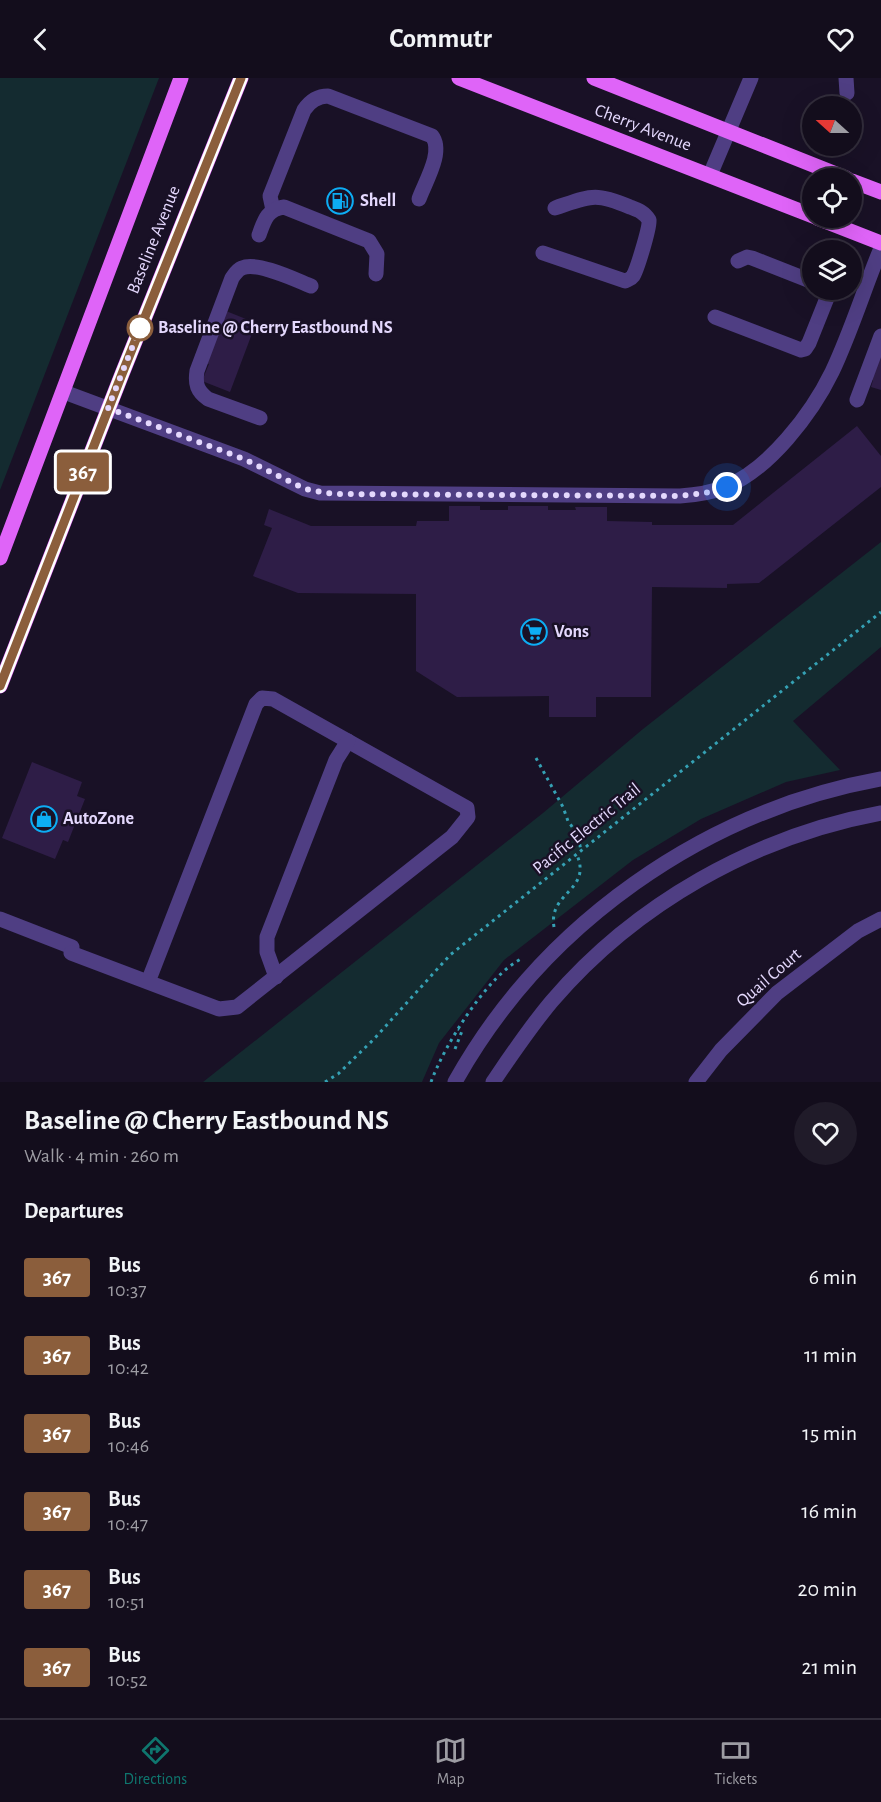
<!DOCTYPE html>
<html lang="en">
<head>
<meta charset="utf-8">
<style>
	:root { --surface:#130d1c; --page:#201b29; --text:#f1f3f6; --muted:#9d9ca3; --line:#322d3b; --accent:#0f766e }
	body { margin:0; font-family:"Alegreya Sans",sans-serif; background:var(--page); color:var(--text); height:100vh; display:flex; flex-direction:column; font-size:22px; white-space:nowrap }
	* { box-sizing:border-box; margin:0 }
	p { font-size:20px; color:var(--muted) }
	.icon { flex:none; width:33px; height:33px; fill:none; stroke:currentColor; stroke-width:2; stroke-linecap:round; stroke-linejoin:round }
	.map { position:relative; height:1004px; overflow:hidden }
	.side { display:flex; flex-direction:column; background:var(--surface); flex:1 }
	.side>* { flex:none }
	.badge { padding:0 12px; border-radius:4px; font-size:21px; line-height:39px }
	.needle { width:39px; rotate:291deg }
	.tools { position:absolute; left:802px; top:18px; display:grid; gap:12px }
	.tools a { display:grid; place-items:center; width:60px; height:60px; border-radius:50%; background:var(--surface); box-shadow:0 6px 24px #0002,0 0 0 2px var(--line); font-size:30px }
	.you { position:absolute; width:30px; height:30px; margin:-15px; border:4px solid #fff; border-radius:50%; background:#1a73e8; box-shadow:0 0 0 9px #1a73e833 }
	.map>.badge { position:absolute; translate:-50% -50%; box-shadow:0 0 0 3px #fff }
	h2 { padding:0 24px; font-size:22px; line-height:54px }
	.round { display:grid; place-items:center; flex:none; width:63px; height:63px; border-radius:32px; background:var(--page) }
	.headline { display:flex; align-items:center; justify-content:space-between; height:102px; padding:0 24px }
	h1 { font-size:28px; font-weight:700; line-height:45px }
	ul { padding:0; list-style:none }
	li { display:flex; align-items:center; gap:18px; height:78px; padding:0 24px }
	li div { flex:1 }
	li b { display:block; font-size:22px }
	li em { font-style:normal }
	li .badge { min-width:66px; font-weight:700; text-align:center }
	header { display:flex; justify-content:space-between; align-items:center; height:78px; padding:0 24px; background:var(--surface); font-size:27px; font-weight:700 }
	.tabs { display:flex; justify-content:space-around; align-items:center; height:84px; border-top:2px solid var(--line); background:var(--surface); font-size:16px; color:var(--muted) }
	.tabs a { display:grid; justify-items:center; gap:3px }
	.tabs .current { color:var(--accent) }
	.map>svg:first-child { display:block }
</style>
</head>
<body>
<header><svg class="icon" aria-label="back" viewBox="0 0 24 24"><path d="M15 5l-7 7 7 7"/></svg>Commutr<svg class="icon" aria-label="heart" viewBox="0 0 24 24"><path d="M12 20l-8-8c-3-5 5-10 8-4 3-6 11-1 8 4z"/></svg></header>
<div class="map">
<svg width="881" height="1004" viewBox="0 0 881 1004">
	<rect width="100%" height="100%" fill="#191126"/>
	<g fill="#142b30">
		<polygon points="0,0 159,0 0,412"/>
		<polygon points="881,464 881,569 793,643 840,692 786,704 701,741 633,782 504,882 439,965 422,1004 203,1004 543,735 643,651"/>
	</g>
	<g fill="#2e1d47">
		<polygon points="226,233 256,245 230,314 202,303 209,286 204,285"/>
		<polygon points="881,269 881,312 871,309 873,302 869,301"/>
		<polygon points="857,348 881,378 881,409 759,505 727,506 727,510 652,509 651,619 596,619 596,639 549,639 549,618 457,619 416,593 416,516 298,515 253,498 272,450 264,447 269,431 311,448 416,448 417,443 449,443 449,428 480,428 480,432 508,432 508,428 548,428 548,432 576,432 575,429 607,429 607,443 652,444 652,447 733,447"/>
		<polygon points="32,684 82,704 77,718 85,721 68,764 63,762 55,781 2,760"/>
	</g>
	<g fill="none" stroke-linecap="round" stroke-linejoin="round">
		<g stroke="#35a1b4" stroke-width="3" stroke-dasharray="3 4.5" stroke-linecap="butt">
			<polyline points="536,680 563,729 568,743 578,757 581,773"/>
			<path d="M554,849C548,814 592,813 577,777"/>
			<polyline points="455,971 462,953 458,951"/>
			<polyline points="325,1004 338,996 374,961 450,877 881,534"/>
			<path d="M431,1004C444,968 488,896 523,880"/>
		</g>
		<g stroke="#4f3e83" stroke-width="15">
			<polyline points="846,0 847,15"/>
			<polyline points="710,97 751,0"/>
			<path d="M273,132L270,118L304,32C310,23 317,18 328,18L432,58C444,74 425,104 419,121"/>
			<path d="M259,157C264,143 267,131 284,129L369,163L377,176L376,196"/>
			<path d="M543,175L625,203C629,201 630,202 633,198C637,192 650,149 649,142C644,134 638,132 630,129C594,114 591,118 555,130"/>
			<polyline points="738,183 747,179 752,180 813,204"/>
			<polyline points="715,239 801,272 805,271 809,265 827,220 826,212"/>
			<path d="M64,314L244,381L305,411L320,415L680,418C696,417 710,415 725,409C769,392 812,335 832,294C851,254 864,211 881,170"/>
			<polyline points="857,322 881,258"/>
			<path d="M260,340L208,321C197,313 195,306 197,293L232,200C235,196 237,192 242,190C257,183 296,202 311,208"/>
			<polyline points="0,841 72,869"/>
			<polyline points="71,875 219,931 237,929 452,759 468,739 467,730 273,621 262,620 256,626 148,904"/>
			<polyline points="276,899 267,874 267,859 336,682 348,663"/>
			<path d="M455,1004C543,846 704,733 881,701"/>
			<path d="M493,1004C512,976 530,949 552,923C635,826 755,758 881,735"/>
			<polyline points="696,1004 721,972 777,915 858,853 881,841"/>
		</g>
		<g stroke="#df64f8" stroke-width="15">
			<polyline points="459,0 813,138"/>
			<polyline points="594,0 846,100"/>
			<polyline points="852,103 881,114"/>
			<polyline points="817,140 881,165"/>
			<polyline points="0,480 181,0"/>
			<polyline points="0,608 122,296 241,0"/>
		</g>
	</g>
	<g fill="none" stroke-linecap="round" stroke-linejoin="round">
		<g stroke="#fff" stroke-width="14">
			<polyline id="line" points="0,608 122,296 241,0"/>
		</g>
		<use href="#line" stroke="#8b5e3c" stroke-width="9"/>
		<polyline stroke="#e4d8fd" stroke-width="6" stroke-dasharray="0 10.8" points="140,250 108,330 244,381 305,411 333,416 680,418 711,414 727,409"/>
	</g>
	<defs>
		<g id="fuel-ring" transform="scale(1.35)"><circle r="9.5" fill="#191126" stroke="#0dadf4" stroke-width="1.5"/><path d="M-5.5-6h7V0h2V4h1.3V-2.5L3-4.5l.8-.8L6-3V5H2.5V1h-1V6h-7ZM-4.2-4.7v3.2H.2V-4.7Z" fill="#0dadf4"/></g>
		<g id="supermarket-ring" transform="scale(1.35)"><circle r="9.5" fill="#191126" stroke="#0dadf4" stroke-width="1.5"/><path d="M-6-5.5h2.5l.6 2H6L4.5 2H-2.5L-4.4-4H-6ZM-1.5 3.2a1.3 1.3 0 1 0 .1 0ZM3 3.2a1.3 1.3 0 1 0 .1 0Z" fill="#0dadf4"/></g>
		<g id="shop-ring" transform="scale(1.35)"><circle r="9.5" fill="#191126" stroke="#0dadf4" stroke-width="1.5"/><path d="M-5-2.5h2.3a2.7 3.5 0 0 1 5.4 0H5L5.5 6h-11ZM-1.5-2.5h3a1.5 2.3 0 0 0-3 0Z" fill="#0dadf4"/></g>
	</defs>
	<g fill-rule="evenodd">
		<use href="#fuel-ring" x="340" y="123"/>
		<use href="#supermarket-ring" x="534" y="554"/>
		<use href="#shop-ring" x="44" y="741"/>
	</g>
	<circle fill="#fff" stroke="#8b5e3c" stroke-width="3" cx="140" cy="250" r="12"/>
	<g text-anchor="middle" dominant-baseline="central" stroke-width="5" stroke-linejoin="round" paint-order="stroke">
		<g font-size="18" fill="#e4d8fd" stroke="#191126">
			<text transform="translate(643 50) rotate(21)">Cherry Avenue</text>
			<text transform="translate(154 162) rotate(-68)">Baseline Avenue</text>
			<text transform="translate(587 751) rotate(-39)">Pacific Electric Trail</text>
			<text transform="translate(769 900) rotate(-41)">Quail Court</text>
		</g>
		<g font-size="18" font-weight="bold" fill="#e4d8fd" stroke="#191126" text-anchor="start">
			<text x="360" y="123">Shell</text>
			<text x="554" y="554">Vons</text>
			<text x="63" y="741">AutoZone</text>
		</g>
		<g font-size="18" font-weight="bold" fill="#e4d8fd" stroke="#191126" text-anchor="start">
			<text x="158" y="250">Baseline @ Cherry Eastbound NS</text>
		</g>
	</g>
</svg>
<div class="tools">
<a><svg class="needle" viewBox="-14 -14 28 28"><path d="M0-13l5 13h-10z" fill="#e53935"/><path d="M0 13l5-13h-10z" fill="#9d9ca3"/></svg></a>
<a><svg class="icon" aria-label="locate" viewBox="0 0 24 24"><circle cx="12" cy="12" r="6"/><path d="M12 2v4M12 18v4M2 12h4M18 12h4"/></svg></a>
<a><svg class="icon" aria-label="layers" viewBox="0 0 24 24"><path d="M12 4l9 5-9 5-9-5zM3 14l9 5 9-5"/></svg></a>
</div>
<div class="you" style="left:727px;top:409px"></div>
<b class="badge" style="left:83px;top:394px;background:#8b5e3c;color:#fff">367</b>
</div>
<section class="side">
<div class="headline"><div><h1>Baseline @ Cherry Eastbound NS</h1><p>Walk · 4 min · 260 m</p></div><a class="round"><svg class="icon" aria-label="heart" viewBox="0 0 24 24"><path d="M12 20l-8-8c-3-5 5-10 8-4 3-6 11-1 8 4z"/></svg></a></div>
<h2>Departures</h2>
<ul>
<li><span class="badge" style="background:#8b5e3c;color:#fff">367</span><div><b>Bus</b><p>10:37</p></div><em>6 min</em></li>
<li><span class="badge" style="background:#8b5e3c;color:#fff">367</span><div><b>Bus</b><p>10:42</p></div><em>11 min</em></li>
<li><span class="badge" style="background:#8b5e3c;color:#fff">367</span><div><b>Bus</b><p>10:46</p></div><em>15 min</em></li>
<li><span class="badge" style="background:#8b5e3c;color:#fff">367</span><div><b>Bus</b><p>10:47</p></div><em>16 min</em></li>
<li><span class="badge" style="background:#8b5e3c;color:#fff">367</span><div><b>Bus</b><p>10:51</p></div><em>20 min</em></li>
<li><span class="badge" style="background:#8b5e3c;color:#fff">367</span><div><b>Bus</b><p>10:52</p></div><em>21 min</em></li>
</ul>
</section>
<nav class="tabs">
<a class="current"><svg class="icon" aria-label="directions" viewBox="0 0 24 24"><path d="M12 3l9 9-9 9-9-9zM9 14v-3h6M13 9l2 2-2 2"/></svg>Directions</a>
<a><svg class="icon" aria-label="map" viewBox="0 0 24 24"><path d="M3 6l6-2 6 2 6-2v14l-6 2-6-2-6 2zM9 4v14M15 6v14"/></svg>Map</a>
<a><svg class="icon" aria-label="tickets" viewBox="0 0 24 24"><path d="M3 7h18v10H3zM15 7v10"/></svg>Tickets</a>
</nav>
</body>
</html>
